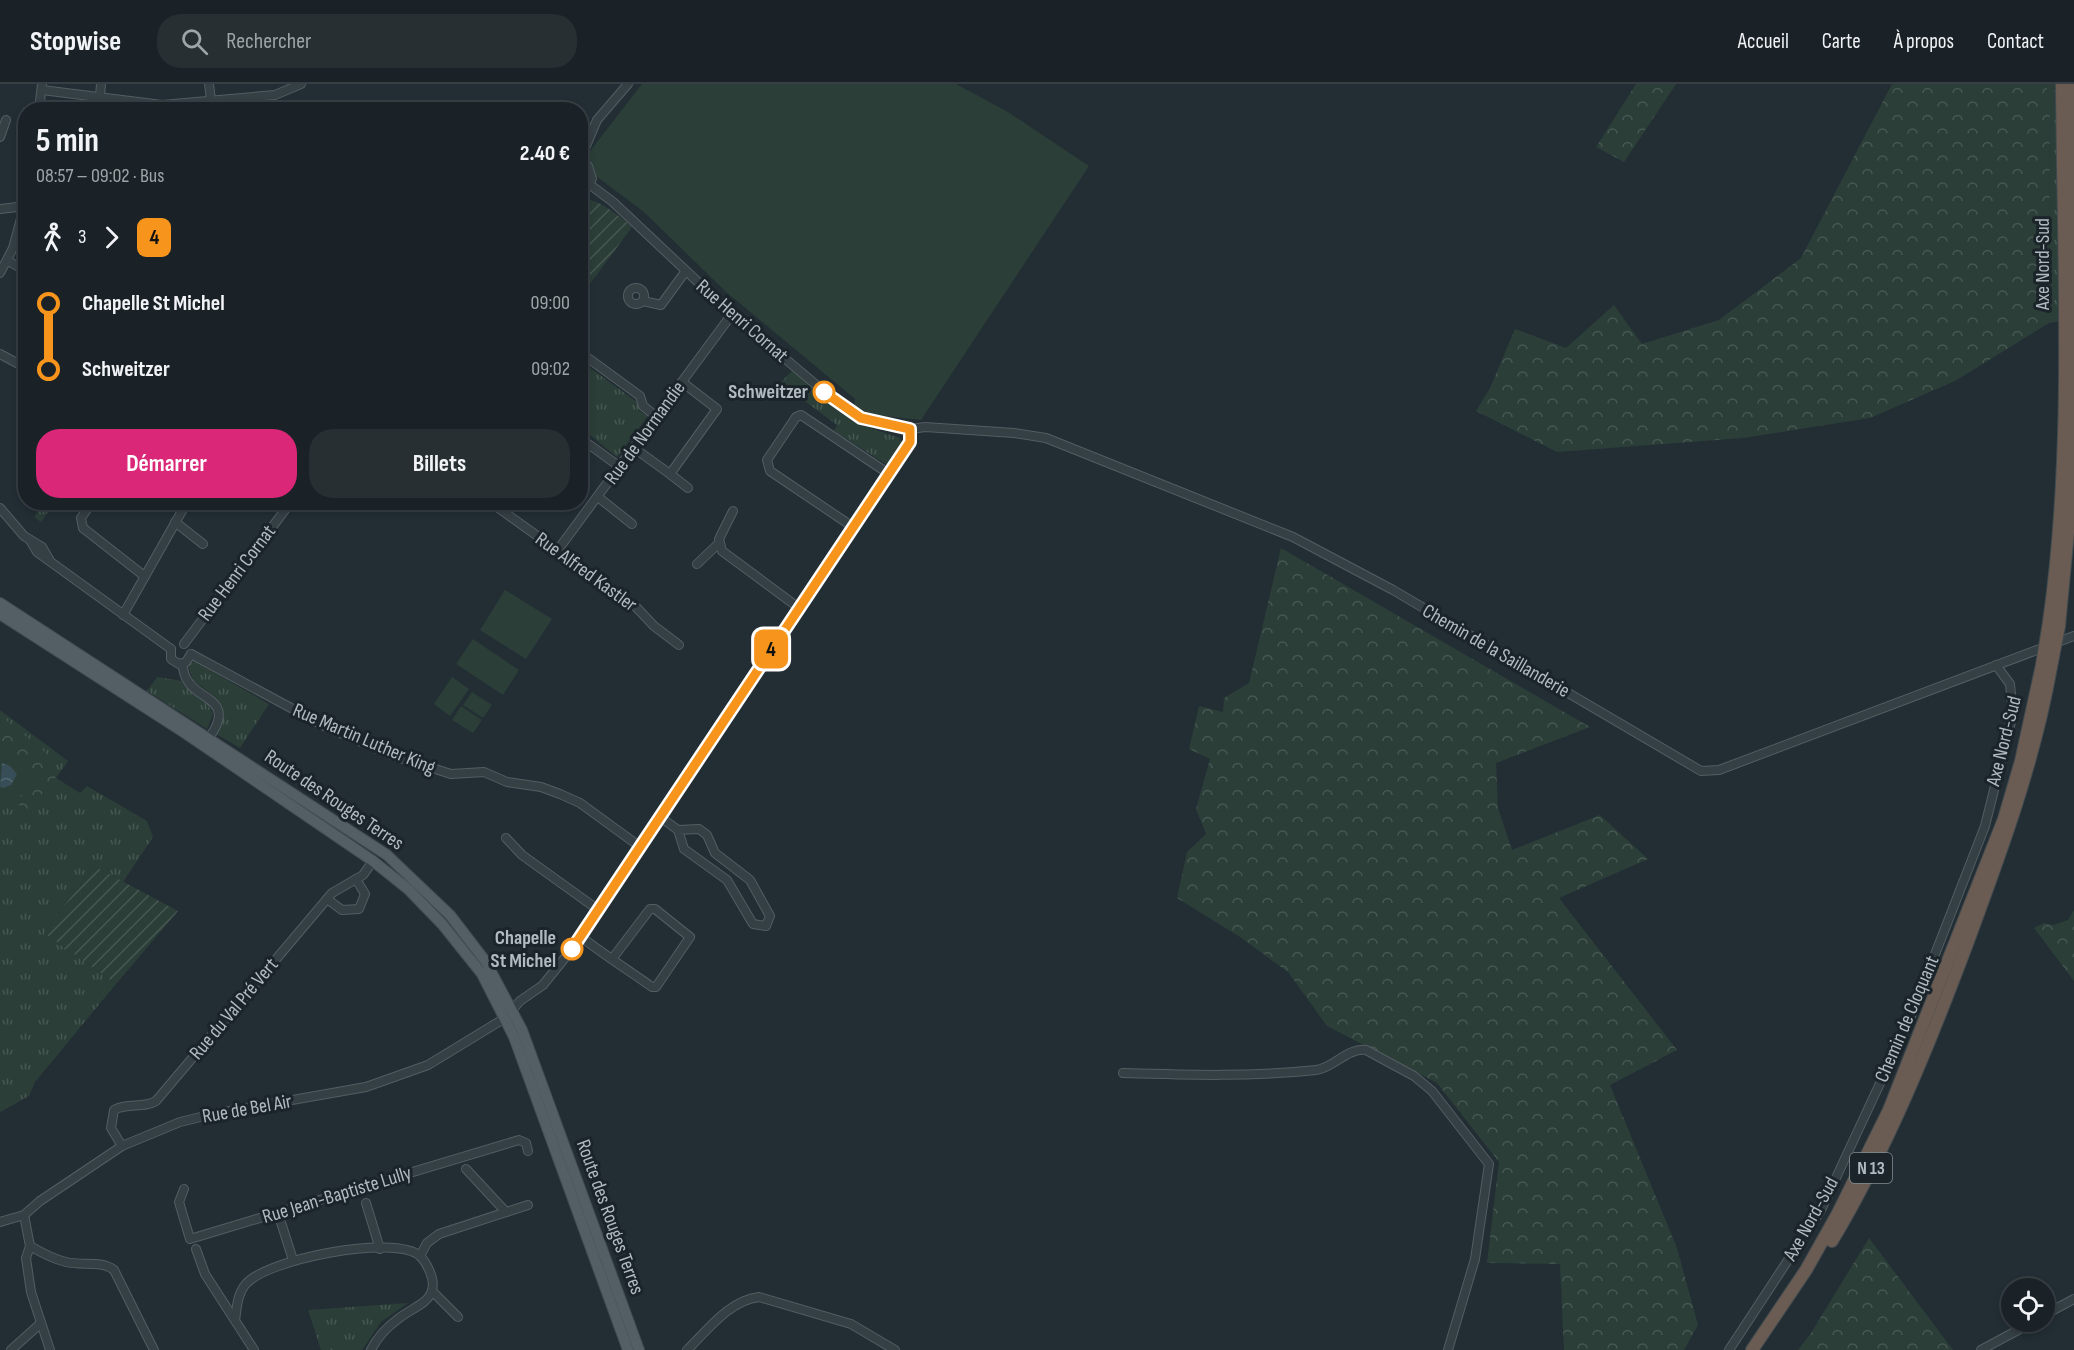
<!DOCTYPE html>
<html lang="fr">
<head>
<meta charset="utf-8">
<style>
	:root { --surface:#1a2227; --page:#272f33; --text:#f1f3f6; --muted:#9fa4a7; --line:#383f44; --accent:#db2777 }
	body { margin:0; font-family:"Sofia Sans Condensed",sans-serif; background:var(--page); color:var(--text); height:100vh; display:flex; flex-direction:column; font-size:22px; white-space:nowrap }
	* { box-sizing:border-box; margin:0 }
	p { font-size:20px; color:var(--muted) }
	.icon { flex:none; width:33px; height:33px; fill:none; stroke:currentColor; stroke-width:2; stroke-linecap:round; stroke-linejoin:round }
	.map { position:relative; flex:1; overflow:hidden }
	.panel { position:absolute; left:18px; top:18px; width:570px; height:408px; display:flex; flex-direction:column; background:var(--surface); border-radius:24px; box-shadow:0 3px 9px #0003,0 0 0 2px var(--line) }
	.panel>* { flex:none }
	.badge { padding:0 12px; border-radius:9px; font-size:21px; line-height:39px }
	.fabs { position:absolute; left:2001px; top:1194px; display:grid; gap:12px }
	.fabs a { display:grid; place-items:center; width:54px; height:54px; border-radius:50%; background:var(--surface); box-shadow:0 3px 9px #0003,0 0 0 2px var(--line); font-size:30px }
	.map>.badge { position:absolute; translate:-50% -50%; box-shadow:0 0 0 3px #fff }
	.legs { display:flex; align-items:center; gap:9px; height:66px; padding:0 18px; font-size:20px }
	.legs p { margin-inline-start:auto }
	.overview { display:flex; align-items:center; justify-content:space-between; height:102px; padding:0 18px }
	h1 { font-size:33px; font-weight:700; line-height:45px }
	.primary-button { display:flex; gap:12px; margin-top:auto; padding:12px 18px }
	.primary-button a { flex:1; height:69px; border-radius:24px; background:var(--accent); color:#fff; font-size:24px; font-weight:700; line-height:69px; text-align:center }
	.primary-button a+a { background:var(--page); color:var(--text) }
	ul { padding:0 18px; list-style:none }
	li { display:flex; align-items:center; gap:21px; height:66px; font-size:22px }
	li i { display:grid; place-items:center; width:9px; height:100%; margin:0 8px; background:currentColor }
	li i::after { content:''; width:15px; height:15px; margin:-8px; border:4px solid; border-radius:50%; background:var(--surface) }
	li p { margin-inline-start:auto }
	li:first-child i { background:linear-gradient(#0000 50%,currentColor 0) }
	li:last-child i { background:linear-gradient(currentColor 50%,#0000 0) }
	header { display:flex; align-items:center; gap:36px; box-sizing:border-box; height:84px; padding:0 30px; background:var(--surface); border-bottom:2px solid var(--line) }
	header strong { font-size:28px }
	nav { display:flex; gap:33px; margin-inline-start:auto; font-size:21px }
	.search { width:420px; height:54px; background:var(--page); display:flex; align-items:center; gap:15px; box-sizing:border-box; padding:0 21px; border-radius:24px; color:var(--muted); font-size:22px }
	.map>svg:first-child { display:block }
</style>
</head>
<body>
<header>
<strong>Stopwise</strong>
<div class="search"><svg class="icon" aria-label="search" viewBox="0 0 24 24"><circle cx="10" cy="10" r="6"/><path d="M15 15l6 6"/></svg>Rechercher</div>
<nav><a>Accueil</a><a>Carte</a><a>À propos</a><a>Contact</a></nav>
</header>
<div class="map">
<svg width="2074" height="1266" viewBox="0 0 2074 1266">
	<defs>
		<pattern id="grass-tufts" width="24" height="20" patternUnits="userSpaceOnUse" patternTransform="scale(1.5)"><rect width="24" height="20" fill="#2b3e38"/><path d="M3 7l-1-3M5 7V3M7 7l1-3M15 17l-1-3M17 17v-4M19 17l1-3" fill="none" stroke="#475853"/></pattern>
		<pattern id="forest-crowns" width="20" height="18" patternUnits="userSpaceOnUse" patternTransform="scale(1.5)"><rect width="20" height="18" fill="#2b3e38"/><path d="M2 6a3 3 0 1 1 6 0M12 15a3 3 0 1 1 6 0" fill="none" stroke="#475853"/></pattern>
		<pattern id="garden-furrows" width="10" height="10" patternUnits="userSpaceOnUse" patternTransform="scale(1.5)"><rect width="10" height="10" fill="#2b3e38"/><path d="M-1 1l2-2M0 10L10 0M9 11l2-2" fill="none" stroke="#475853"/></pattern>
		<pattern id="water-waves" width="16" height="10" patternUnits="userSpaceOnUse" patternTransform="scale(1.5)"><rect width="16" height="10" fill="#374e59"/><path d="M0 5q4-4 8 0t8 0" fill="none" stroke="#51666f"/></pattern>
	</defs>
	<rect width="100%" height="100%" fill="#222e34"/>
	<g fill="url(#grass-tufts)">
		<polygon points="2046,0 2074,0 2074,235 2049,239 2050,19"/>
		<polygon points="586,281 637,318 639,327 648,332 617,373 581,344 580,289"/>
		<polygon points="793,286 859,340 900,354 902,363 889,382 834,347 837,341 780,299"/>
		<polygon points="44,419 61,419 57,425 52,422 41,438 34,433"/>
		<polygon points="194,577 269,620 240,664 216,650 222,640 221,624 212,611 193,596 188,582"/>
		<polygon points="157,593 182,597 207,619 213,630 207,645 147,607"/>
		<polygon points="0,626 68,677 56,694 80,709 87,702 147,737 153,753 123,798 94,782 44,849 116,900 35,998 29,1012 0,1028"/>
		<polygon points="408,1219 381,1238 362,1266 321,1266 308,1226"/>
	</g>
	<g fill="url(#forest-crowns)">
		<polygon points="1636,0 1676,0 1624,78 1596,63"/>
		<polygon points="1892,0 2046,0 2050,19 2049,239 1955,297 1870,334 1743,354 1557,368 1476,327 1490,304 1515,245 1566,264 1614,221 1642,260 1719,236 1801,174"/>
		<polygon points="1281,464 1590,643 1496,679 1498,724 1512,766 1600,731 1648,775 1559,814 1677,966 1610,1001 1677,1164 1698,1241 1684,1266 1564,1266 1560,1180 1487,1179 1499,1078 1437,999 1327,942 1288,888 1240,853 1177,814 1187,768 1206,750 1196,725 1210,675 1189,665 1199,622 1223,628 1224,614 1249,599"/>
		<polygon points="0,631 53,675 56,693 28,727 16,719 33,698 24,687 0,671"/>
		<polygon points="2074,826 2074,897 2034,844 2044,839 2053,841 2068,836"/>
		<polygon points="1869,1154 1953,1266 1798,1266 1811,1249"/>
	</g>
	<g fill="url(#garden-furrows)">
		<path d="M580,114C601,116 617,130 632,143L581,212Z"/>
		<polygon points="94,782 178,827 116,900 44,849"/>
	</g>
	<g fill="#2b3e38">
		<polygon points="642,0 956,0 1008,28 1089,82 921,336 868,330 854,322 855,315 725,207 644,128 592,89 583,76"/>
		<polygon points="505,506 552,535 526,575 480,546"/>
		<polygon points="473,555 519,586 503,611 456,580"/>
		<polygon points="452,593 469,605 450,632 434,620"/>
		<polygon points="472,608 492,621 483,634 463,621"/>
		<polygon points="461,622 482,636 473,649 452,636"/>
	</g>
	<polygon fill="url(#water-waves)" points="2,679 10,682 17,690 11,701 3,704 0,703"/>
	<g fill="none" stroke-linecap="round" stroke-linejoin="round">
		<g stroke="#535d62" stroke-width="10">
			<g id="minor">
				<polyline points="209,0 211,16"/>
				<polyline points="42,6 162,21 275,11 301,0"/>
				<polyline points="100,12 101,0"/>
				<polyline points="39,26 42,0"/>
				<polyline points="0,53 6,36"/>
				<polyline points="580,76 597,36 628,0"/>
				<polyline points="580,78 588,82 592,95 580,106"/>
				<polyline points="589,100 613,118 732,230 846,326 878,340 911,345 925,343 1014,349 1046,354 1293,453 1393,506 1701,687 1719,686 2074,552"/>
				<polyline points="0,125 26,122"/>
				<polyline points="8,177 26,187"/>
				<polyline points="0,189 13,164 26,116"/>
				<circle cx="636" cy="212" r="8"/>
				<polyline points="643,217 661,221 685,188"/>
				<polyline points="0,270 26,284"/>
				<polyline points="580,279 588,274 640,312 643,322 657,333"/>
				<polyline points="580,354 620,383"/>
				<polyline points="634,364 670,390 717,325 682,298"/>
				<polyline points="670,390 688,404"/>
				<polyline points="598,413 632,440"/>
				<polyline points="92,418 81,434 83,444 143,491"/>
				<polyline points="490,418 636,523 654,542 679,561"/>
				<polyline points="0,424 24,452 42,463 49,475"/>
				<polyline points="733,427 719,455 722,467 799,524"/>
				<polyline points="175,438 203,460"/>
				<polyline points="853,443 770,387 767,376 796,333 801,331 889,390"/>
				<polyline points="30,456 37,468 171,565"/>
				<polyline points="557,467 732,230"/>
				<polyline points="697,480 719,459"/>
				<polyline points="123,531 187,418"/>
				<polyline points="184,560 291,418"/>
				<polyline points="171,565 171,575 179,580 186,578 191,570"/>
				<polyline points="191,570 328,644 394,672 451,690 484,688 507,698 541,703 560,710 580,719 639,762"/>
				<path d="M182,580C183,584 184,590 186,594C197,618 240,614 206,658"/>
				<polyline points="660,733 678,746 684,765 727,796 753,840 766,842 770,832 750,796 715,769 707,751 699,745 678,746"/>
				<polyline points="506,754 522,771 597,825"/>
				<polyline points="327,815 342,826 359,825 365,810 356,795"/>
				<path d="M580,852C603,870 628,886 652,903H656L690,853L655,825H650L612,875"/>
				<path d="M1123,989C1188,991 1251,993 1316,986C1334,984 1346,964 1366,966L1414,992L1432,1007L1489,1080L1475,1175L1448,1266"/>
				<path d="M122,1062L111,1044L114,1026C128,1018 143,1025 156,1017L332,809L363,791L373,777"/>
				<polyline points="466,1085 506,1128"/>
				<polyline points="184,1105 179,1118 190,1155 519,1056 526,1059 528,1067"/>
				<polyline points="366,1119 380,1165"/>
				<polyline points="278,1129 293,1176"/>
				<polyline points="24,1131 30,1162 26,1174 31,1208 50,1266"/>
				<polyline points="0,1138 24,1131 40,1117 122,1062 180,1038 213,1030 366,1003 428,981 505,934 520,917 543,901 572,865 911,358 911,345"/>
				<path d="M30,1162C42,1169 53,1175 66,1178C82,1182 101,1176 114,1186L154,1266"/>
				<polyline points="196,1165 205,1190 254,1266"/>
				<polyline points="420,1172 427,1159 439,1150 528,1121"/>
				<polyline points="432,1207 458,1233"/>
				<polyline points="2044,1231 2074,1215"/>
				<path d="M235,1236C237,1224 237,1211 245,1201C265,1175 395,1150 420,1172C424,1176 428,1183 430,1188C432,1193 434,1200 432,1206C429,1220 408,1226 398,1235C387,1243 377,1254 371,1266"/>
				<polyline points="11,1266 41,1239"/>
				<path d="M687,1266C708,1246 728,1217 759,1213L851,1240L895,1266"/>
				<polyline points="1729,1266 1821,1126 1909,937 1985,742 2013,630 2010,600 1996,581"/>
				<polyline points="1981,1266 2033,1238"/>
			</g>
		</g>
		<g stroke="#424b51" stroke-width="12">
			<g id="major">
				<polyline points="0,519 387,771 450,831 486,878 522,946 639,1266"/>
				<polyline points="0,530 185,649 373,777 408,805 442,840 482,890 514,953 628,1266"/>
			</g>
		</g>
		<g stroke="#404a4f" stroke-width="14">
			<g id="highway">
				<polyline points="2073,0 2074,243"/>
				<path d="M2049,538C2074,363 2063,177 2062,0"/>
				<polyline points="2059,542 2071,417 2074,244"/>
				<path d="M1832,1157C1888,1063 1929,961 1967,860C2001,768 2034,679 2051,583"/>
				<polyline points="1752,1266 1806,1186 1837,1131 1889,1026 2004,735 2021,677 2042,581"/>
			</g>
		</g>
		<use href="#minor" stroke="#354045" stroke-width="8"/>
		<use href="#major" stroke="#535f65" stroke-width="10"/>
		<use href="#highway" stroke="#6a5b53" stroke-width="12"/>
		<g stroke="#404a4f" stroke-width="14" stroke-linecap="butt">
			<g id="highway-bridge">
				<polyline points="2042,581 2049,538"/>
				<polyline points="2051,583 2059,542"/>
			</g>
		</g>
		<use href="#highway-bridge" stroke="#6a5b53" stroke-width="12"/>
	</g>
	<g fill="none" stroke-linecap="round" stroke-linejoin="round">
		<g stroke="#fff" stroke-width="14">
			<polyline id="line-1" points="572,865 910,358 910,345 861,334 824,308"/>
		</g>
		<use href="#line-1" stroke="#f6941c" stroke-width="9"/>
	</g>
	<g fill="#fff" stroke="#f6941c" stroke-width="3">
		<circle cx="824" cy="308" r="10"/>
		<circle cx="572" cy="865" r="10"/>
	</g>
	<g text-anchor="middle" dominant-baseline="central" stroke-width="6" stroke-linejoin="round" paint-order="stroke">
		<rect fill="#1b2429" stroke="#838e93" stroke-width="1.5" x="1850" y="1069" width="42" height="30" rx="4.5"/>
		<g font-size="18" font-weight="bold" fill="#b0bbc1">
			<text x="1871" y="1084">N 13</text>
		</g>
		<g font-size="20" fill="#b0bbc1" stroke="#1b2429">
			<text transform="translate(2043 180) rotate(-90)">Axe Nord-Sud</text>
			<text transform="translate(742 237) rotate(41)">Rue Henri Cornat</text>
			<text transform="translate(645 349) rotate(-54)">Rue de Normandie</text>
			<text transform="translate(586 488) rotate(36)">Rue Alfred Kastler</text>
			<text transform="translate(237 489) rotate(-53)">Rue Henri Cornat</text>
			<text transform="translate(1496 567) rotate(30)">Chemin de la Saillanderie</text>
			<text transform="translate(364 655) rotate(23)">Rue Martin Luther King</text>
			<text transform="translate(2004 657) rotate(-76)">Axe Nord-Sud</text>
			<text transform="translate(334 716) rotate(34)">Route des Rouges Terres</text>
			<text transform="translate(234 925) rotate(-50)">Rue du Val Pré Vert</text>
			<text transform="translate(1907 935) rotate(-67)">Chemin de Cloquant</text>
			<text transform="translate(247 1025) rotate(-10)">Rue de Bel Air</text>
			<text transform="translate(337 1111) rotate(-17)">Rue Jean-Baptiste Lully</text>
			<text transform="translate(610 1133) rotate(70)">Route des Rouges Terres</text>
			<text transform="translate(1811 1135) rotate(-61)">Axe Nord-Sud</text>
		</g>
		<g font-size="20" font-weight="bold" fill="#b0bbc1" stroke="#1b2429" text-anchor="end">
			<text x="808" y="308">Schweitzer</text>
			<text x="556" y="854">Chapelle<tspan x="556" dy="23">St Michel</tspan></text>
		</g>
	</g>
</svg>
<div class="fabs">
<a><svg class="icon" aria-label="locate" viewBox="0 0 24 24"><circle cx="12" cy="12" r="6"/><path d="M12 2v4M12 18v4M2 12h4M18 12h4"/></svg></a>
</div>
<b class="badge" style="left:771px;top:565px;background:#f6941c;color:#111">4</b>
<section class="panel">
<div class="overview"><div><h1>5 min</h1><p>08:57 – 09:02 · Bus</p></div><b>2.40 €</b></div>
<div class="legs"><svg class="icon" aria-label="walk" viewBox="0 0 24 24"><circle cx="13" cy="4" r="2"/><path d="M13 8l-2 6 4 7M11 14l-3 7M7 12l3-4h3l4 4"/></svg>3<svg class="icon" aria-label="forward" viewBox="0 0 24 24"><path d="M9 5l7 7-7 7"/></svg><b class="badge" style="background:#f6941c;color:#111">4</b></div>
<ul>
<li><i style="color:#f6941c"></i><b>Chapelle St Michel</b><p>09:00</p></li>
<li><i style="color:#f6941c"></i><b>Schweitzer</b><p>09:02</p></li>
</ul>
<div class="primary-button"><a>Démarrer</a><a>Billets</a></div>
</section>
</div>
</body>
</html>
